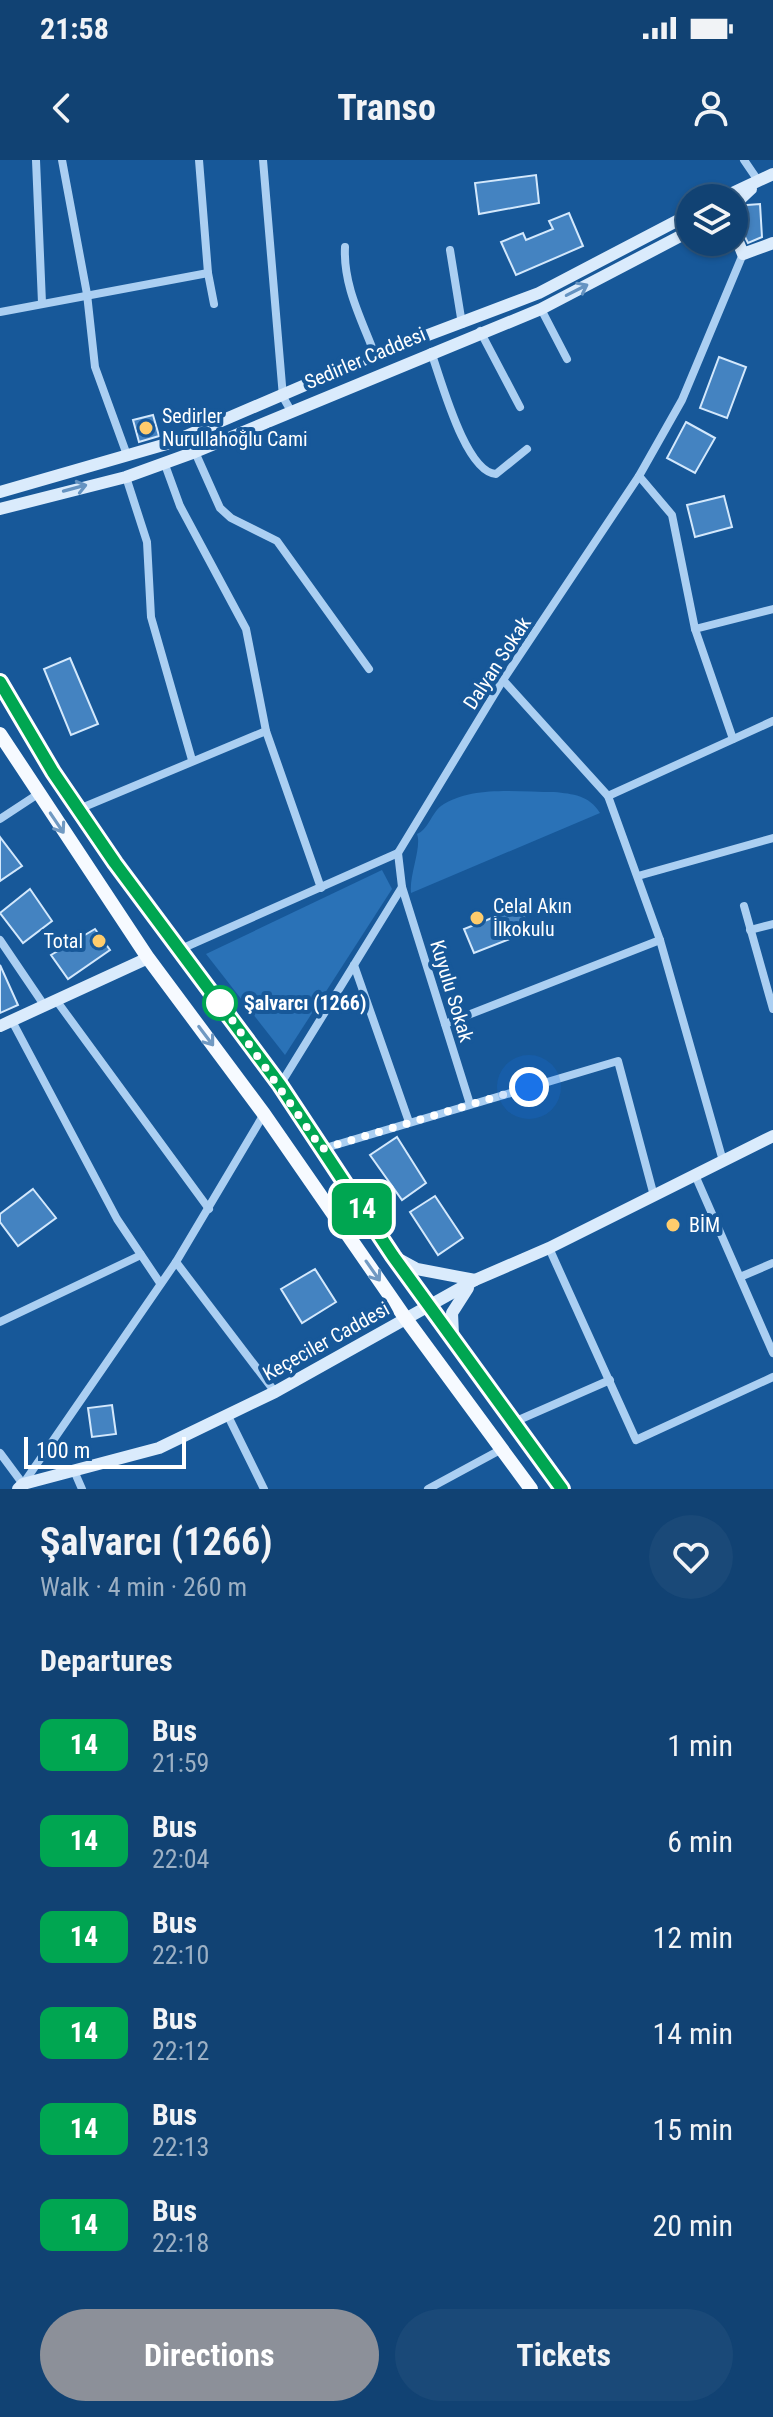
<!DOCTYPE html>
<html lang="en">
<head>
<meta charset="utf-8">
<style>
	:root { --surface:#114273; --page:#1a4978; --text:#f1f3f6; --muted:#9cb0c4; --line:#305b85; --accent:#8c9099 }
	body { margin:0; font-family:"Roboto Condensed",sans-serif; background:var(--page); color:var(--text); height:100vh; display:flex; flex-direction:column; font-size:30px; white-space:nowrap }
	* { box-sizing:border-box; margin:0 }
	p { font-size:26px; color:var(--muted) }
	.icon { flex:none; width:44px; height:44px; fill:none; stroke:currentColor; stroke-width:2; stroke-linecap:round; stroke-linejoin:round }
	.map { position:relative; height:1329px; overflow:hidden }
	.sheet { display:flex; flex-direction:column; background:var(--surface); flex:1 }
	.sheet>* { flex:none }
	.badge { padding:0 16px; border-radius:12px; font-size:28px; line-height:52px }
	.tools { position:absolute; left:676px; top:24px; display:grid; gap:16px }
	.tools a { display:grid; place-items:center; width:72px; height:72px; border-radius:50%; background:var(--surface); box-shadow:0 2px 6px #0004,0 0 0 2px var(--line); font-size:40px }
	.scale { position:absolute; left:24px; bottom:20px; width:162px; box-sizing:border-box; padding-left:8px; border:4px solid #fff; border-top:0; font-size:22px; line-height:28px; white-space:nowrap; color:#fff; -webkit-text-stroke:6px #175899; paint-order:stroke }
	.you { position:absolute; width:40px; height:40px; margin:-20px; border:6px solid #fff; border-radius:50%; background:#1a73e8; box-shadow:0 0 0 12px #1a73e833 }
	.map>.badge { position:absolute; translate:-50% -50%; box-shadow:0 0 0 4px #fff }
	h2 { padding:0 40px; font-size:30px; line-height:72px }
	.round { display:grid; place-items:center; flex:none; width:84px; height:84px; border-radius:42px; background:var(--page) }
	.summary { display:flex; align-items:center; justify-content:space-between; height:136px; padding:0 40px }
	h1 { font-size:38px; font-weight:700; line-height:60px }
	.action { display:flex; gap:16px; margin-top:auto; padding:16px 40px }
	.action a { flex:1; height:92px; border-radius:48px; background:var(--accent); color:#fff; font-size:32px; font-weight:700; line-height:92px; text-align:center }
	.action a+a { background:var(--page); color:var(--text) }
	ul { padding:0; list-style:none }
	li { display:flex; align-items:center; gap:24px; height:96px; padding:0 40px }
	li div { flex:1 }
	li b { display:block; font-size:30px }
	li em { font-style:normal }
	li .badge { min-width:88px; font-weight:700; text-align:center }
	.status { display:flex; justify-content:space-between; align-items:center; height:56px; padding:0 40px; background:var(--surface); direction:ltr }
	.status svg { height:22px; fill:currentColor }
	header { display:flex; justify-content:space-between; align-items:center; height:104px; padding:0 40px; background:var(--surface); font-size:36px; font-weight:700 }
	.map>svg:first-child { display:block }
</style>
</head>
<body>
<div class="status"><b>21:58</b><svg viewBox="0 0 49 12"><path d="M0 12V9h3v3zM5 12V6h3v6zM10 12V3h3v9zM15 12V0h3v12zM26 1h20v11H26zM47 4h2v5h-2z"/></svg></div>
<header><svg class="icon" aria-label="back" viewBox="0 0 24 24"><path d="M15 5l-7 7 7 7"/></svg>Transo<svg class="icon" aria-label="person" viewBox="0 0 24 24"><circle cx="12" cy="8" r="4"/><path d="M4 21q1-7 8-7t8 7"/></svg></header>
<div class="map">
<svg width="773" height="1329" viewBox="0 0 773 1329">
	<rect width="100%" height="100%" fill="#175899"/>
	<g fill="#2a72b7">
		<path d="M554,632C573,634 589,635 600,653L411,733C409,715 422,687 417,674C428,670 431,654 441,646C471,625 519,632 554,632Z"/>
		<polygon points="382,710 392,729 285,895 206,794"/>
	</g>
	<g fill="#4483c1" stroke="#d3e8fc" stroke-width="2">
		<polygon points="536,15 539,43 479,54 475,23"/>
		<polygon points="760,44 762,77 748,83 739,65 738,53 747,45"/>
		<polygon points="569,53 583,86 516,115 501,82 523,73 526,80 553,69 549,61"/>
		<polygon points="719,197 746,207 727,258 700,248"/>
		<polygon points="153,255 159,276 139,282 133,260"/>
		<polygon points="686,262 715,278 695,313 667,298"/>
		<polygon points="724,336 732,367 695,377 687,345"/>
		<polygon points="70,498 98,564 71,575 44,509"/>
		<polygon points="0,677 22,706 0,721"/>
		<polygon points="30,729 52,761 23,783 0,753"/>
		<polygon points="520,747 530,771 474,793 464,769"/>
		<polygon points="95,769 110,790 68,819 51,795"/>
		<polygon points="0,805 18,845 0,853"/>
		<polygon points="397,977 426,1023 402,1040 370,995"/>
		<polygon points="33,1029 56,1058 18,1086 0,1062 0,1054"/>
		<polygon points="435,1036 463,1078 438,1095 410,1052"/>
		<polygon points="315,1109 336,1142 302,1163 281,1129"/>
		<polygon points="112,1245 116,1274 92,1277 88,1248"/>
	</g>
	<g fill="none" stroke-linecap="round" stroke-linejoin="round">
		<g stroke="#abcff2" stroke-width="8">
			<polyline points="36,0 42,143"/>
			<polyline points="62,0 87,134 95,207 127,295"/>
			<polyline points="199,0 208,113 214,144"/>
			<polyline points="263,0 283,237 291,251"/>
			<polyline points="744,0 759,22"/>
			<path d="M345,87C343,126 362,160 375,195"/>
			<polyline points="450,90 462,164"/>
			<polyline points="541,149 567,199"/>
			<polyline points="0,152 208,113"/>
			<polyline points="480,171 520,247"/>
			<path d="M431,192C441,219 465,312 496,314L527,289"/>
			<polyline points="195,292 220,348 231,358 277,381 369,509"/>
			<polyline points="164,302 180,346 246,469 266,571 321,728"/>
			<polyline points="639,316 672,355 695,469 733,579"/>
			<polyline points="126,317 147,382 151,457 192,600"/>
			<polyline points="695,469 773,449"/>
			<polyline points="503,520 608,636 660,780 723,1001"/>
			<polyline points="608,636 773,561"/>
			<polyline points="79,649 266,571"/>
			<polyline points="0,659 38,634"/>
			<polyline points="638,716 773,678"/>
			<polyline points="402,727 470,944"/>
			<polyline points="744,746 773,849"/>
			<polyline points="750,770 773,764"/>
			<polyline points="0,780 44,845"/>
			<polyline points="181,789 398,693"/>
			<polyline points="354,805 409,962"/>
			<polyline points="56,840 209,1049"/>
			<polyline points="12,861 117,1059 160,1123"/>
			<polyline points="445,864 660,780"/>
			<polyline points="280,925 402,727 398,693 503,520 639,316 682,240 743,94"/>
			<polyline points="322,989 618,901 654,1036"/>
			<polyline points="695,1015 773,1193"/>
			<polyline points="549,1088 636,1280 773,1217"/>
			<polyline points="176,1102 275,1232"/>
			<polyline points="740,1117 773,1103"/>
			<polyline points="0,1162 141,1095"/>
			<polyline points="228,1256 264,1329"/>
			<polyline points="514,1262 610,1220"/>
			<polyline points="0,1293 23,1324 176,1102 264,954"/>
			<polyline points="75,1313 82,1329"/>
			<polyline points="428,1329 502,1289"/>
		</g>
		<g stroke="#daebfc" stroke-width="12">
			<polyline points="722,38 773,14"/>
			<polyline points="734,45 751,29"/>
			<polyline points="734,72 743,94 773,83"/>
			<polyline points="0,332 170,283 375,195 539,133 690,54"/>
			<polyline points="0,349 126,317 195,292 541,149 690,71"/>
			<polyline points="0,866 148,798"/>
			<polyline points="395,1097 417,1109 475,1120"/>
			<polyline points="453,1175 452,1153 468,1128"/>
			<polyline points="18,1329 23,1324 159,1288 275,1232 475,1120 549,1088 773,976"/>
		</g>
		<g stroke="#f6faff" stroke-width="14">
			<polyline points="0,522 53,612 115,703 280,925 393,1096 562,1329"/>
			<polyline points="0,574 148,798 264,954 406,1159 531,1329"/>
		</g>
	</g>
	<defs><path id="oneway-shaft" d="M-6 0H5M1.5-3L5.5 0L1.5 3" fill="none" stroke-width="1.6" stroke-linecap="round" stroke-linejoin="round" transform="scale(2)"/></defs>
	<g stroke="#6593c1">
		<use href="#oneway-shaft" transform="translate(577 130) rotate(-27)"/>
		<use href="#oneway-shaft" transform="translate(75 328) rotate(-15)"/>
	</g>
	<g stroke="#7099c2">
		<use href="#oneway-shaft" transform="translate(57 663) rotate(56)"/>
		<use href="#oneway-shaft" transform="translate(206 876) rotate(53)"/>
		<use href="#oneway-shaft" transform="translate(373 1111) rotate(55)"/>
	</g>
	<g fill="none" stroke-linecap="round" stroke-linejoin="round">
		<g stroke="#fff" stroke-width="18">
			<polyline id="line" points="0,522 53,612 115,703 280,925 393,1096 562,1329"/>
		</g>
		<use href="#line" stroke="#00a651" stroke-width="12"/>
		<polyline stroke="#fff" stroke-width="8" stroke-dasharray="0 14.4" points="220,843 214,834 322,989 529,927"/>
	</g>
	<g fill="#ffcc6c" stroke="#175899" stroke-width="3">
		<circle cx="146" cy="268" r="8"/>
		<circle cx="477" cy="758" r="8"/>
		<circle cx="99" cy="781" r="8"/>
		<circle cx="673" cy="1065" r="8"/>
	</g>
	<circle fill="#fff" stroke="#00a651" stroke-width="4" cx="220" cy="843" r="16"/>
	<g text-anchor="middle" dominant-baseline="central" stroke-width="8" stroke-linejoin="round" paint-order="stroke">
		<g font-size="20" fill="#fff" stroke="#175899">
			<text transform="translate(365 198) rotate(-23)">Sedirler Caddesi</text>
			<text transform="translate(497 503) rotate(-57)">Dalyan Sokak</text>
			<text transform="translate(452 831) rotate(73)">Kuyulu Sokak</text>
			<text transform="translate(326 1181) rotate(-29)">Keçeciler Caddesi</text>
		</g>
		<g font-size="20" fill="#fff" stroke="#175899" text-anchor="start">
			<text x="162" y="256">Sedirler<tspan x="162" dy="23">Nurullahoğlu Cami</tspan></text>
			<text x="493" y="746">Celal Akın<tspan x="493" dy="23">İlkokulu</tspan></text>
			<text x="83" y="781" text-anchor="end">Total</text>
			<text x="689" y="1065">BİM</text>
		</g>
		<g font-size="20" font-weight="bold" fill="#fff" stroke="#175899" text-anchor="start">
			<text x="244" y="843">Şalvarcı (1266)</text>
		</g>
	</g>
</svg>
<div class="tools">
<a><svg class="icon" aria-label="layers" viewBox="0 0 24 24"><path d="M12 4l9 5-9 5-9-5zM3 14l9 5 9-5"/></svg></a>
</div>
<div class="scale">100 m</div>
<div class="you" style="left:529px;top:927px"></div>
<b class="badge" style="left:362px;top:1049px;background:#00a651;color:#fff">14</b>
</div>
<section class="sheet">
<div class="summary"><div><h1>Şalvarcı (1266)</h1><p>Walk · 4 min · 260 m</p></div><a class="round"><svg class="icon" aria-label="heart" viewBox="0 0 24 24"><path d="M12 20l-8-8c-3-5 5-10 8-4 3-6 11-1 8 4z"/></svg></a></div>
<h2>Departures</h2>
<ul>
<li><span class="badge" style="background:#00a651;color:#fff">14</span><div><b>Bus</b><p>21:59</p></div><em>1 min</em></li>
<li><span class="badge" style="background:#00a651;color:#fff">14</span><div><b>Bus</b><p>22:04</p></div><em>6 min</em></li>
<li><span class="badge" style="background:#00a651;color:#fff">14</span><div><b>Bus</b><p>22:10</p></div><em>12 min</em></li>
<li><span class="badge" style="background:#00a651;color:#fff">14</span><div><b>Bus</b><p>22:12</p></div><em>14 min</em></li>
<li><span class="badge" style="background:#00a651;color:#fff">14</span><div><b>Bus</b><p>22:13</p></div><em>15 min</em></li>
<li><span class="badge" style="background:#00a651;color:#fff">14</span><div><b>Bus</b><p>22:18</p></div><em>20 min</em></li>
</ul>
<div class="action"><a>Directions</a><a>Tickets</a></div>
</section>
</body>
</html>
